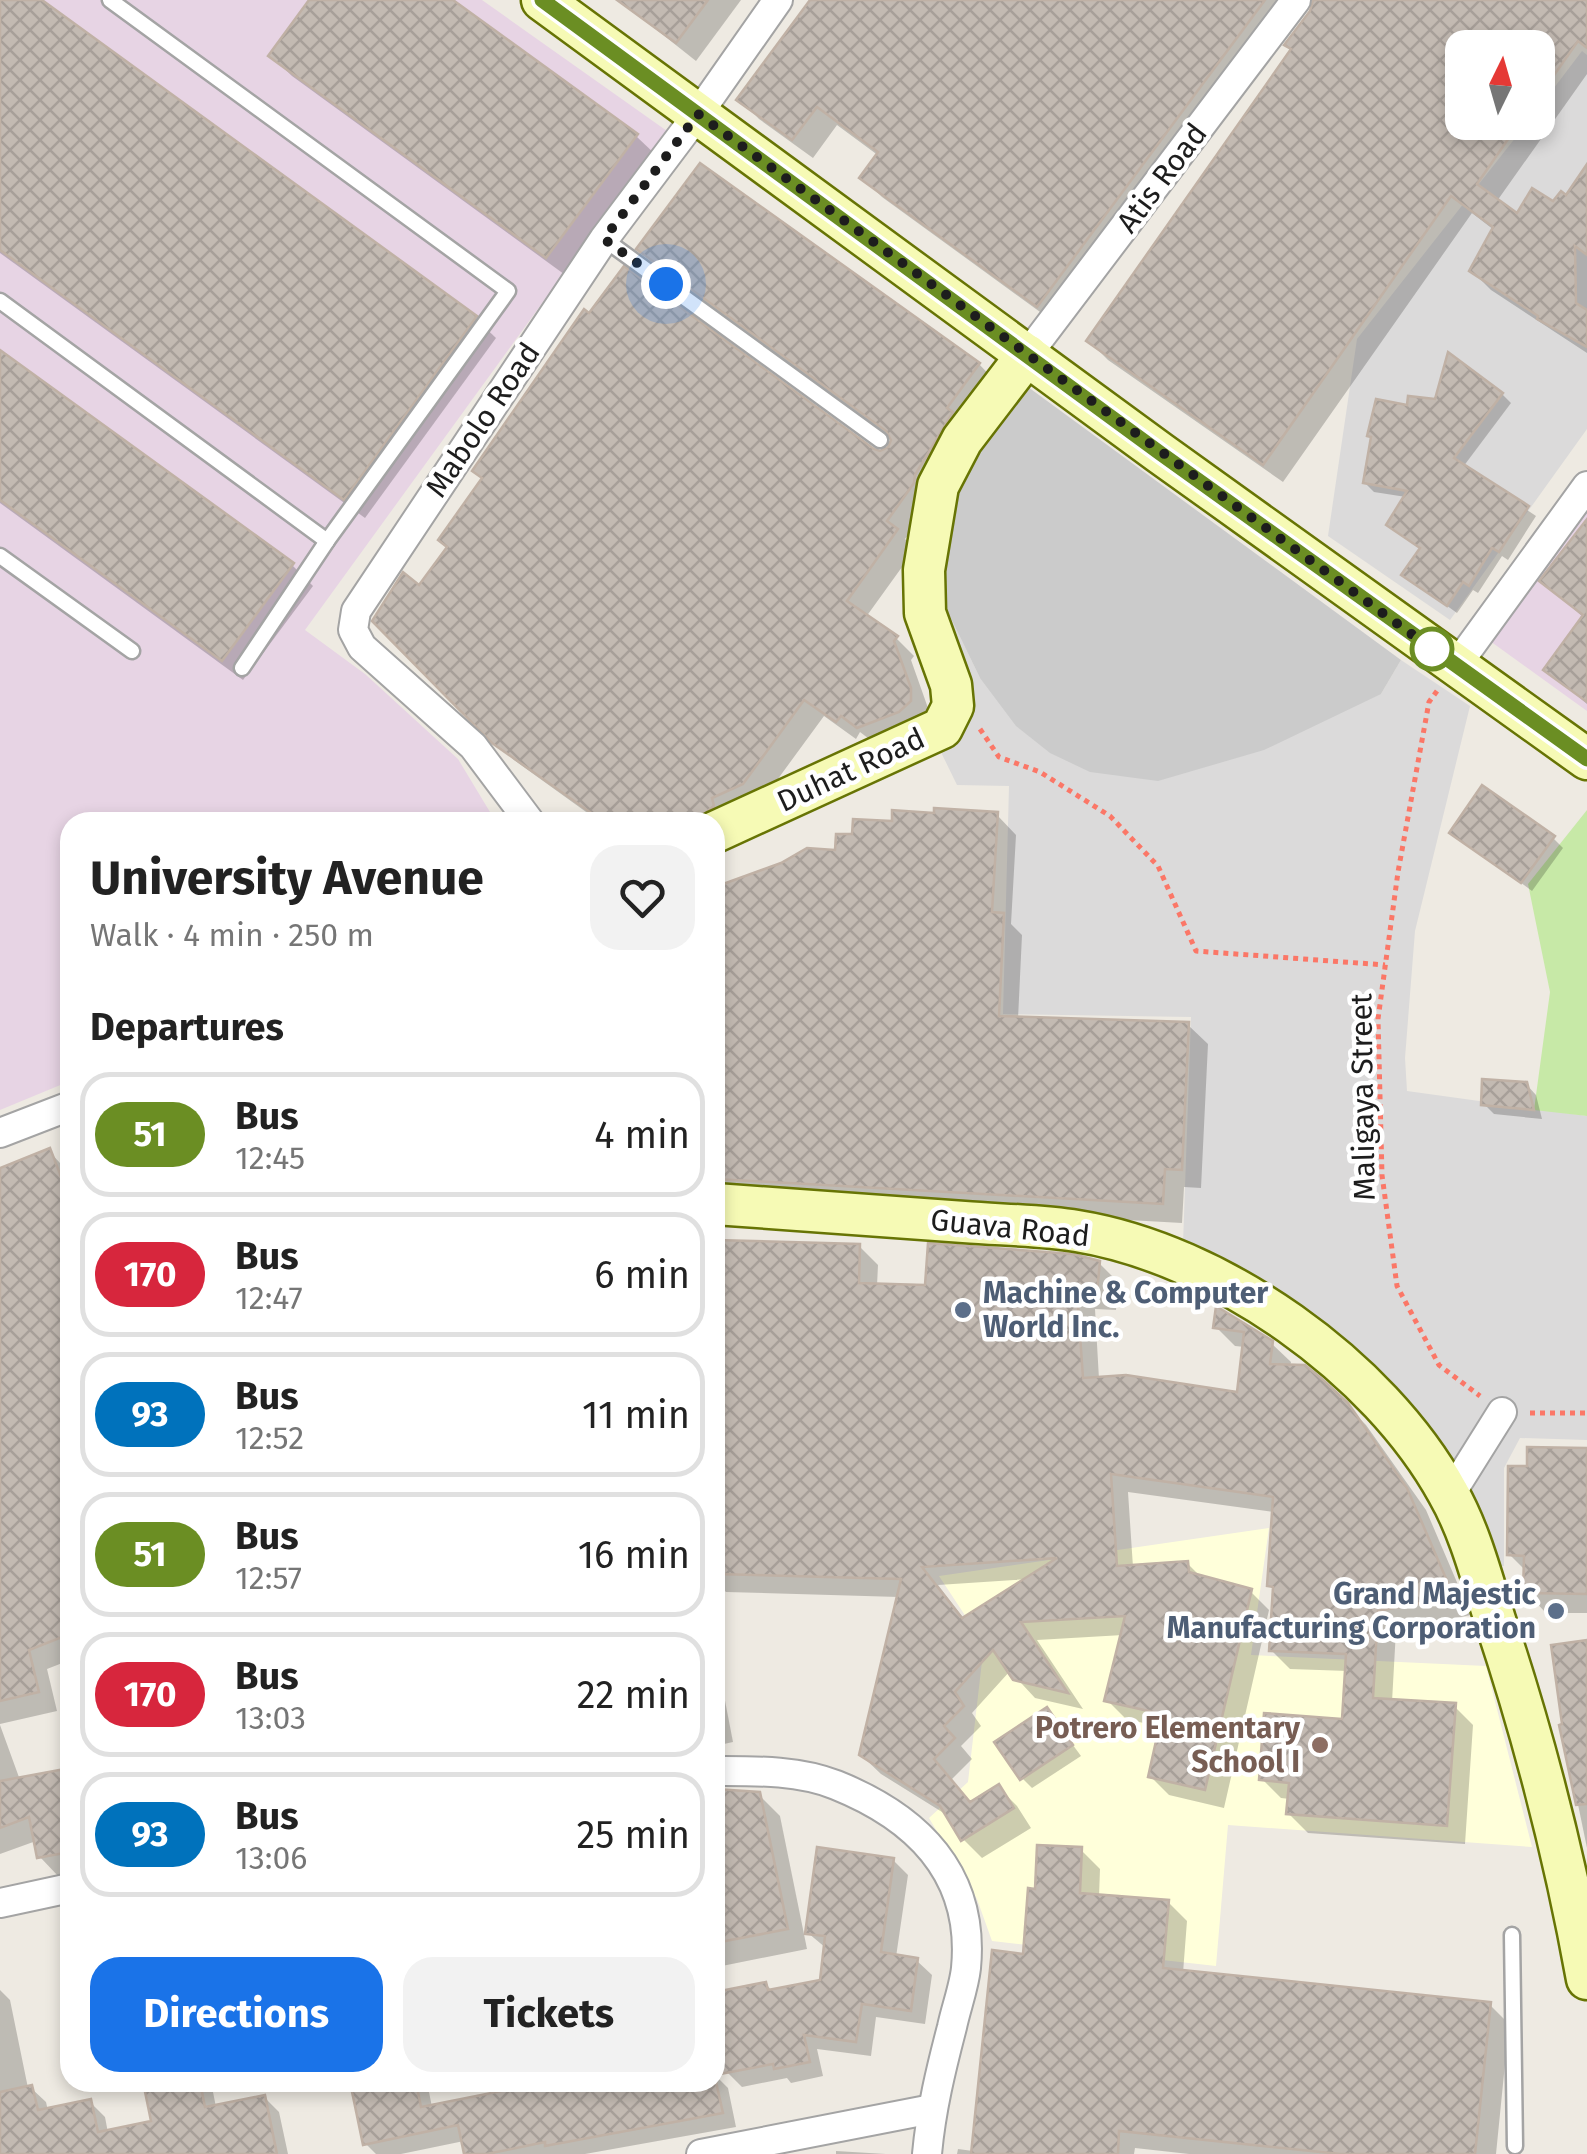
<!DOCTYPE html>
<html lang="en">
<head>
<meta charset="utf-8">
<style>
	:root { --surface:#fff; --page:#f2f2f2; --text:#222; --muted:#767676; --line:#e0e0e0; --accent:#1a73e8 }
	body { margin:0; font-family:"Fira Sans",sans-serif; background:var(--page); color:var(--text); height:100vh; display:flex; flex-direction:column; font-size:38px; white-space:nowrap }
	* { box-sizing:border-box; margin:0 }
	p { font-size:32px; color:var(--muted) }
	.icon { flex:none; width:55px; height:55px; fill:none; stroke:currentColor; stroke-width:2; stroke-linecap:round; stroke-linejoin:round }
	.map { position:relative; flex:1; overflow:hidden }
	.side { position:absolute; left:60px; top:812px; width:665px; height:1280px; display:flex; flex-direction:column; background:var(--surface); border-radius:30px; box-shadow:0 5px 15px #0003 }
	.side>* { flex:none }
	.badge { padding:0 20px; border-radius:32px; font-size:35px; line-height:65px }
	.needle { width:65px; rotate:5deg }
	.tools { position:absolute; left:1445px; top:30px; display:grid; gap:20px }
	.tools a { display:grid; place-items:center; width:110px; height:110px; border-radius:20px; background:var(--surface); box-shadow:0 5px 15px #0003; font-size:50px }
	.you { position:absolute; width:50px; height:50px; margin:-25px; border:8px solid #fff; border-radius:50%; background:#1a73e8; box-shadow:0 0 0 15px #1a73e833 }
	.map>.badge { position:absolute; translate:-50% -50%; box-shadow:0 0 0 5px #fff }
	h2 { padding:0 30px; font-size:38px; line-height:90px }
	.round { display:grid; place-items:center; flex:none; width:105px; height:105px; border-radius:30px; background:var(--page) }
	.overview { display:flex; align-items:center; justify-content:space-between; height:170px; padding:0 30px }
	h1 { font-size:48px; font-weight:700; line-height:75px }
	.primary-button { display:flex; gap:20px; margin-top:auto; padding:20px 30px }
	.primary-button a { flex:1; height:115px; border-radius:30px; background:var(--accent); color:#fff; font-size:40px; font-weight:700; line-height:115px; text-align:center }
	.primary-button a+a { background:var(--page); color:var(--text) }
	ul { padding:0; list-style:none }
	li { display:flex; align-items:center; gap:30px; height:125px; margin:0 20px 15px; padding:0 10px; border:5px solid var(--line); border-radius:30px }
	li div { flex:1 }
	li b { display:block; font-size:38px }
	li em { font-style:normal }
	li .badge { min-width:110px; font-weight:700; text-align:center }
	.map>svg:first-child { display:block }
</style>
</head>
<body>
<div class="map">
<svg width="1587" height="2154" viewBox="0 0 1587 2154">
	<defs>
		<pattern id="building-cross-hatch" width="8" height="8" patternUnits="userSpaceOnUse" patternTransform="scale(2.5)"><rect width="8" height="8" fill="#c3bab2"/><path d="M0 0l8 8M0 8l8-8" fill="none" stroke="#a79f99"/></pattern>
	</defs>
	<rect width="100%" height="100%" fill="#eeeae2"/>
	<g fill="#dbdada">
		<polygon points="1582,51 1587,55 1587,429 1450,620 1328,536 1357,339 1527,123 1538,122 1538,109"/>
		<polygon points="943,602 980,678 1381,694 1401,660 1470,706 1415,931 1405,1058 1407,1091 1587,1116 1587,1440 1520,1438 1504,1468 1504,1566 1487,1567 1419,1429 1183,1244 1191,1017 1003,1014 1009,786 957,785 937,744 975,703"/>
	</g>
	<g fill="#e7d4e4">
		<polygon points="0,0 482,0 667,131 305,630 365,674 458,759 496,822 70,822 70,1081 0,1110"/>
		<polygon points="1587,510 1587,711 1490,641"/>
	</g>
	<polygon fill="#ffffda" points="1269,1528 1251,1655 1486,1666 1532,1847 1228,1825 1216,1966 992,1941 977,1899 929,1818 968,1782 984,1644 939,1576"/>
	<polygon fill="#cbcbcb" points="1028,387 1401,660 1381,694 1264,750 1158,781 1090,772 1050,753 1016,726 980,678 943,602 943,500"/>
	<polygon fill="#c7e9a7" points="1587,810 1587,1116 1534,1110 1550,992 1528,884"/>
	<g fill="#0003" fill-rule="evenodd">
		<polygon points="0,0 38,0 475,318 496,338 365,518 0,253"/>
		<polygon points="312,0 449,0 636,136 657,156 568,277 292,76 271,56"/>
		<polygon points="619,0 741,0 696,61"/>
		<polygon points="813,0 1288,0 1058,325 882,197 863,178 879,156 837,125 813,158 759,119 740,99"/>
		<path d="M1316,0H1587V74L1497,201L1518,217L1554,205L1567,198L1587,171V353L1491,290L1472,271L1494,230L1472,213L1283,482L1108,360L1089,341L1293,50ZM1462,48H1538V122H1462Z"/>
		<polygon points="639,249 979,364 997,383 932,502 905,539 915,549 866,617 896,638 914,656 911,660 928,708 928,719 877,745 860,732 856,739 824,716 761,802 715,822 600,822 514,760 375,621 419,589 873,451 880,453 890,449 892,438 657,267"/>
		<polygon points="0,353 292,565 313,586 243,680 0,503"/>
		<polygon points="1502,394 1511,403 1463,467 1536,516 1508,560 1502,556 1478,593 1473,590 1457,613 1404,575 1422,549 1389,524 1406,497 1374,492 1365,483 1409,408"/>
		<polygon points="1587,523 1587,704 1546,669 1584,618 1543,581"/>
		<polygon points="997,815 1016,835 1011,924 1022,935 1018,1019 1188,1025 1208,1044 1201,1188 1184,1187 1182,1223 1110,1219 1107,1216 715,1199 715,891 838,852 854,837 894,824"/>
		<polygon points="1452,832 1553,838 1563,848 1532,891"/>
		<polygon points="1526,1084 1536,1095 1542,1119 1494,1114 1484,1104"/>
		<polygon points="49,1151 70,1174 70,1660 47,1669 57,1711 0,1724 0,1170"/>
		<path d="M715,1242L859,1246L878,1265L877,1286L927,1287L1099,1263L1118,1282L1116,1310L1095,1309L1099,1379L1239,1394L1245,1347L1235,1346L1216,1327L1218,1310L1271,1343L1291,1362L1290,1367L1346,1405L1366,1425L1426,1510L1471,1615L1396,1630L1392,1702L1454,1706L1473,1725L1465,1844L1308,1833L1289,1814L1290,1799L1281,1798L1262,1779L1344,1721L1348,1671L1290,1669L1271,1650L1276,1591L1270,1585L1274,1512L1128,1492L1133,1567L1188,1564L1201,1577L1250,1591L1269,1610L1224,1808L1169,1795L1150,1776L1161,1727L1126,1719L1107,1700L1123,1635L1037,1640L1083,1709L1035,1698L1010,1671L972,1713L981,1726L961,1746L972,1759L951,1780L971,1804L998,1787L1017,1806L1031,1828L982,1858L963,1839L950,1817L881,1774L861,1755L899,1597L726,1592L715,1581ZM1028,1579L965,1620L938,1585Z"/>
		<polygon points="1587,1450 1587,1613 1546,1613 1526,1592 1526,1571 1509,1554 1529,1469"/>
		<polygon points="1587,1643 1587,1848 1562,1727"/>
		<polygon points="715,1649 733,1742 715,1746"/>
		<polygon points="1047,1710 1081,1756 1032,1788 1022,1778"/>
		<polygon points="0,1725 20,1780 70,1770 70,1874 59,1877 40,1857 36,1841 0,1854"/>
		<polygon points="715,1791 759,1795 780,1816 807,1949 722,1966 715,1959"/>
		<polygon points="1081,1850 1100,1869 1099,1897 1168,1902 1187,1921 1183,1973 1490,2005 1509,2024 1496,2154 1189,2154 1135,2148 1134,2154 957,2154 958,2149 973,2151 1025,1956 1038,1892"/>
		<polygon points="893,1860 908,1875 896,1957 916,1960 932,1975 925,2024 876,2017 871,2056 817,2049 823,2076 791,2083 787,2078 742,2087 727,2072 715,2015 715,1995 766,1984 773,1992 822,1982 826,1948 808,1933"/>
		<polygon points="0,1990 10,2000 28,2088 31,2088 46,2102 48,2111 90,2102 105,2117 108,2133 154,2123 146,2082 211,2082 216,2107 264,2097 279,2112 288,2154 0,2154"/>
		<polygon points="715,2075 728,2088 736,2127 585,2154 466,2154 464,2141 401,2154 376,2154 365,2143 353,2082 427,2082 432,2107 715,2082"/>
		<polygon points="836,2151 886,2154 836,2154"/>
	</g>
	<g fill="url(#building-cross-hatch)" stroke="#c0b1a5" stroke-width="2.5" fill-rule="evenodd">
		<polygon points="0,0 42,0 477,316 344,500 0,250"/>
		<polygon points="309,0 453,0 638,134 546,258 268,56"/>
		<polygon points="617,0 708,0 676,43"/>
		<polygon points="810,0 1265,0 1037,307 859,178 878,152 817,107 792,140 736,100"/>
		<polygon points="1313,0 1587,0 1587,48 1578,41 1538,98 1538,48 1462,48 1462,122 1520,122 1477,184 1517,213 1532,188 1553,201 1561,191 1566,195 1587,164 1587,255 1575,246 1576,303 1587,310 1587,347 1537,319 1538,316 1469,271 1493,227 1451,196 1263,465 1086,341 1291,49 1284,45 1310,11"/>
		<polygon points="700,163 980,363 947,408 953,412 915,475 914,483 887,521 898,529 847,601 898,636 894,641 911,688 911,701 899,712 857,728 841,716 836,722 804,700 743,784 712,798 714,806 695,821 604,822 492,743 372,621 403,572 419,585 447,547 438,540 482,478 472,471 584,309 589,313 624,266 874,449 880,451 888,447 891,440 886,431 636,249"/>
		<polygon points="0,350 294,563 222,661 0,500"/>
		<polygon points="1448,352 1503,393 1454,458 1529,506 1499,552 1492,548 1469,586 1463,582 1447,606 1401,575 1420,548 1386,525 1407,491 1363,483 1371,437 1367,436 1376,399 1407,405 1408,396 1435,399"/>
		<polygon points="1587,519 1587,702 1543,670 1583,615 1539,581"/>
		<polygon points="1482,785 1555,836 1521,883 1449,833"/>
		<polygon points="934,808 998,812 992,912 1004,913 999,1016 1189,1022 1182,1170 1165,1169 1163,1204 715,1179 715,887 781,863 807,848 835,850 836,834 852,834 853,819 892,821 892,810 934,813"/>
		<polygon points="1482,1079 1527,1082 1534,1110 1481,1105"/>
		<polygon points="50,1148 70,1200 70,1634 29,1650 39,1692 0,1701 0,1168"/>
		<path d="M715,1240L860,1244L859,1283L925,1285L928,1243L1073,1254L1100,1261L1097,1293L1077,1291L1083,1378L1126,1375L1237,1392L1244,1332L1213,1328L1216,1306L1273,1341L1270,1364L1305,1365L1322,1379L1348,1403L1407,1488L1454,1597L1378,1611L1373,1698L1456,1703L1447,1826L1286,1814L1289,1783L1259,1780L1264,1713L1342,1719L1346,1654L1269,1651L1273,1587L1267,1586L1273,1497L1111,1474L1117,1566L1188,1561L1189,1572L1252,1589L1205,1790L1148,1777L1162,1714L1104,1701L1125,1616L1021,1622L1068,1693L1013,1680L993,1650L955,1692L964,1706L944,1726L955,1738L934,1759L970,1802L999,1784L1014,1808L961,1841L940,1806L859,1755L901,1579L715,1574ZM1057,1558L962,1618L922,1567Z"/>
		<polygon points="1527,1447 1587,1448 1587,1594 1523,1593 1524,1556 1507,1555 1508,1466 1527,1466"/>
		<polygon points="1587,1640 1587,1804 1576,1805 1559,1725 1562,1724 1551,1645"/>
		<polygon points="1047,1707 1073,1745 1020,1780 994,1742"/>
		<polygon points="70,1768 70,1852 37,1858 29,1817 0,1828 0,1781"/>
		<polygon points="715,1789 760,1792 788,1929 715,1943"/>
		<polygon points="1037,1845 1082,1847 1080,1893 1169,1900 1163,1968 1491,2002 1475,2154 1340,2154 1119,2131 1118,2154 971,2154 992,1950 1023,1954 1028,1888 1035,1889"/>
		<polygon points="817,1847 894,1858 881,1952 918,1958 911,2011 862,2004 856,2042 804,2035 810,2062 774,2069 773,2064 715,2075 715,1992 766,1982 768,1990 820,1980 825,1936 805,1934"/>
		<polygon points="143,2082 200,2082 205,2107 265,2095 277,2154 0,2154 0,2092 32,2085 38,2110 91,2099 98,2132 151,2121"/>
		<polygon points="350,2082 416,2082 421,2107 546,2082 716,2082 723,2113 545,2146 545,2142 487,2154 464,2154 458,2125 363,2145"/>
	</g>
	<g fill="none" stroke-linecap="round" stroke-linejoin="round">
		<g stroke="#a4a4a4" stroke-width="19">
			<g id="lane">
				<polyline points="110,0 508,291 327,541 242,668"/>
				<polyline points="604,239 880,440"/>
				<polyline points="0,301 327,541"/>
				<polyline points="0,556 132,651"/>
				<polyline points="1512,1935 1515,2146"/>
			</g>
		</g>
		<g stroke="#a4a4a4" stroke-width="32">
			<g id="street">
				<polyline points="1027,355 1296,0"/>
				<polyline points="1456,666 1587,486"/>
				<polyline points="530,822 473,746 362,647 353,630 356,611 604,239 698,114 778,0"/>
				<polyline points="0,1133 70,1106"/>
				<polyline points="1450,1495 1502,1412"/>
				<path d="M715,1771C754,1771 798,1770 836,1785C918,1818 975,1874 966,1968C964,1987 956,2008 952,2027C941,2069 931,2110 927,2154"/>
				<polyline points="0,1903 70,1888"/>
				<polyline points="701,2154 932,2109"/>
			</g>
		</g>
		<g stroke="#677404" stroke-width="45">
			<g id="secondary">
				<polyline points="542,0 1160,453 1587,759"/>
				<polyline points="715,832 942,728 953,706 951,685 925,613 924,570 938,486 962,440 1027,355"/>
				<path d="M715,1204C798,1210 881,1216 964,1222C1001,1225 1040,1225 1077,1231C1219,1254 1379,1367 1448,1493C1470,1531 1482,1579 1495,1620C1534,1737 1565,1857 1587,1979"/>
			</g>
		</g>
		<g stroke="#fb7767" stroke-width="5" stroke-dasharray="5 5" stroke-linecap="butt">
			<polyline points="1437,691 1429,702 1398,872 1378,1019 1382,1175 1397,1286 1439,1365 1480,1396"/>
			<polyline points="980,729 999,757 1040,772 1110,816 1158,866 1196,951 1385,965"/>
			<polyline points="1530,1413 1587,1413"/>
		</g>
		<use href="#lane" stroke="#fff" stroke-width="14"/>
		<use href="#street" stroke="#fff" stroke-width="28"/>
		<use href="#secondary" stroke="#f6fab5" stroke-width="40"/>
	</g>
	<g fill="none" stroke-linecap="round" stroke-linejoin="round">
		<g stroke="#fff" stroke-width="22">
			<polyline id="line" points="542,0 1160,453 1587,759"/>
		</g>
		<use href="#line" stroke="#6b8e23" stroke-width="15"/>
		<polyline stroke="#1d1d1d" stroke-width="10" stroke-dasharray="0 18" points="666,284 604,239 698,114 1432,649"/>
	</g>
	<circle fill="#fff" stroke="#6b8e23" stroke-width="5" cx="1432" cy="649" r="20"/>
	<g fill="#5c6f8a" stroke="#fff" stroke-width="4">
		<circle cx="963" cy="1310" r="10"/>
		<circle cx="1556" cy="1611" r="10"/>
	</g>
	<circle fill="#8d6e63" stroke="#fff" stroke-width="4" cx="1320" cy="1745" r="10"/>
	<g text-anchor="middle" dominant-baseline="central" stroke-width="9" stroke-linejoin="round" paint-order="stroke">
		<g font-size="30" fill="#1d1d1d" stroke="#fff">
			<text transform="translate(1162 178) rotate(-53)">Atis Road</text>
			<text transform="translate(483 420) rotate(-56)">Mabolo Road</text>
			<text transform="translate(851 770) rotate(-25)">Duhat Road</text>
			<text transform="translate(1363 1097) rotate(-91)">Maligaya Street</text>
			<text transform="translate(1010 1228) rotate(6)">Guava Road</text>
		</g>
		<g font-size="30" font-weight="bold" fill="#4e5e75" stroke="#fff" text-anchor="start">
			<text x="983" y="1293">Machine &amp; Computer<tspan x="983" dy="34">World Inc.</tspan></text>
			<text x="1536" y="1594" text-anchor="end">Grand Majestic<tspan x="1536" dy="34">Manufacturing Corporation</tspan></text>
		</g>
		<g font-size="30" font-weight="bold" fill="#785e54" stroke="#fff" text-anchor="end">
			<text x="1300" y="1728">Potrero Elementary<tspan x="1300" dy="34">School I</tspan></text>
		</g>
	</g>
</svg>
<div class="tools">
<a><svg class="needle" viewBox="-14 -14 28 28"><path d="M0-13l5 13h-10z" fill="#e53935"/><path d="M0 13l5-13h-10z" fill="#767676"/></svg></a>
</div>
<div class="you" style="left:666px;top:284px"></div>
<section class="side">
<div class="overview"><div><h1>University Avenue</h1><p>Walk · 4 min · 250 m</p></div><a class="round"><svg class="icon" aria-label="heart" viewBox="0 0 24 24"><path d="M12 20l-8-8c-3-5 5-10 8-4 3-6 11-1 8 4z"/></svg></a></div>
<h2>Departures</h2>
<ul>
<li><span class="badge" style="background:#6b8e23;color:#fff">51</span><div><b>Bus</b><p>12:45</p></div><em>4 min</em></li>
<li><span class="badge" style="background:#d7263d;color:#fff">170</span><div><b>Bus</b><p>12:47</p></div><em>6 min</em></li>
<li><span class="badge" style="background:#0072bc;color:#fff">93</span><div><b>Bus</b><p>12:52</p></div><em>11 min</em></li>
<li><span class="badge" style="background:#6b8e23;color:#fff">51</span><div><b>Bus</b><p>12:57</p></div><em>16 min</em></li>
<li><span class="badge" style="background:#d7263d;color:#fff">170</span><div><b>Bus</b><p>13:03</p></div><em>22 min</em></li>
<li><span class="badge" style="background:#0072bc;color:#fff">93</span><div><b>Bus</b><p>13:06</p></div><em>25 min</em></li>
</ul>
<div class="primary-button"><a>Directions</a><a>Tickets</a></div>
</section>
</div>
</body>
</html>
